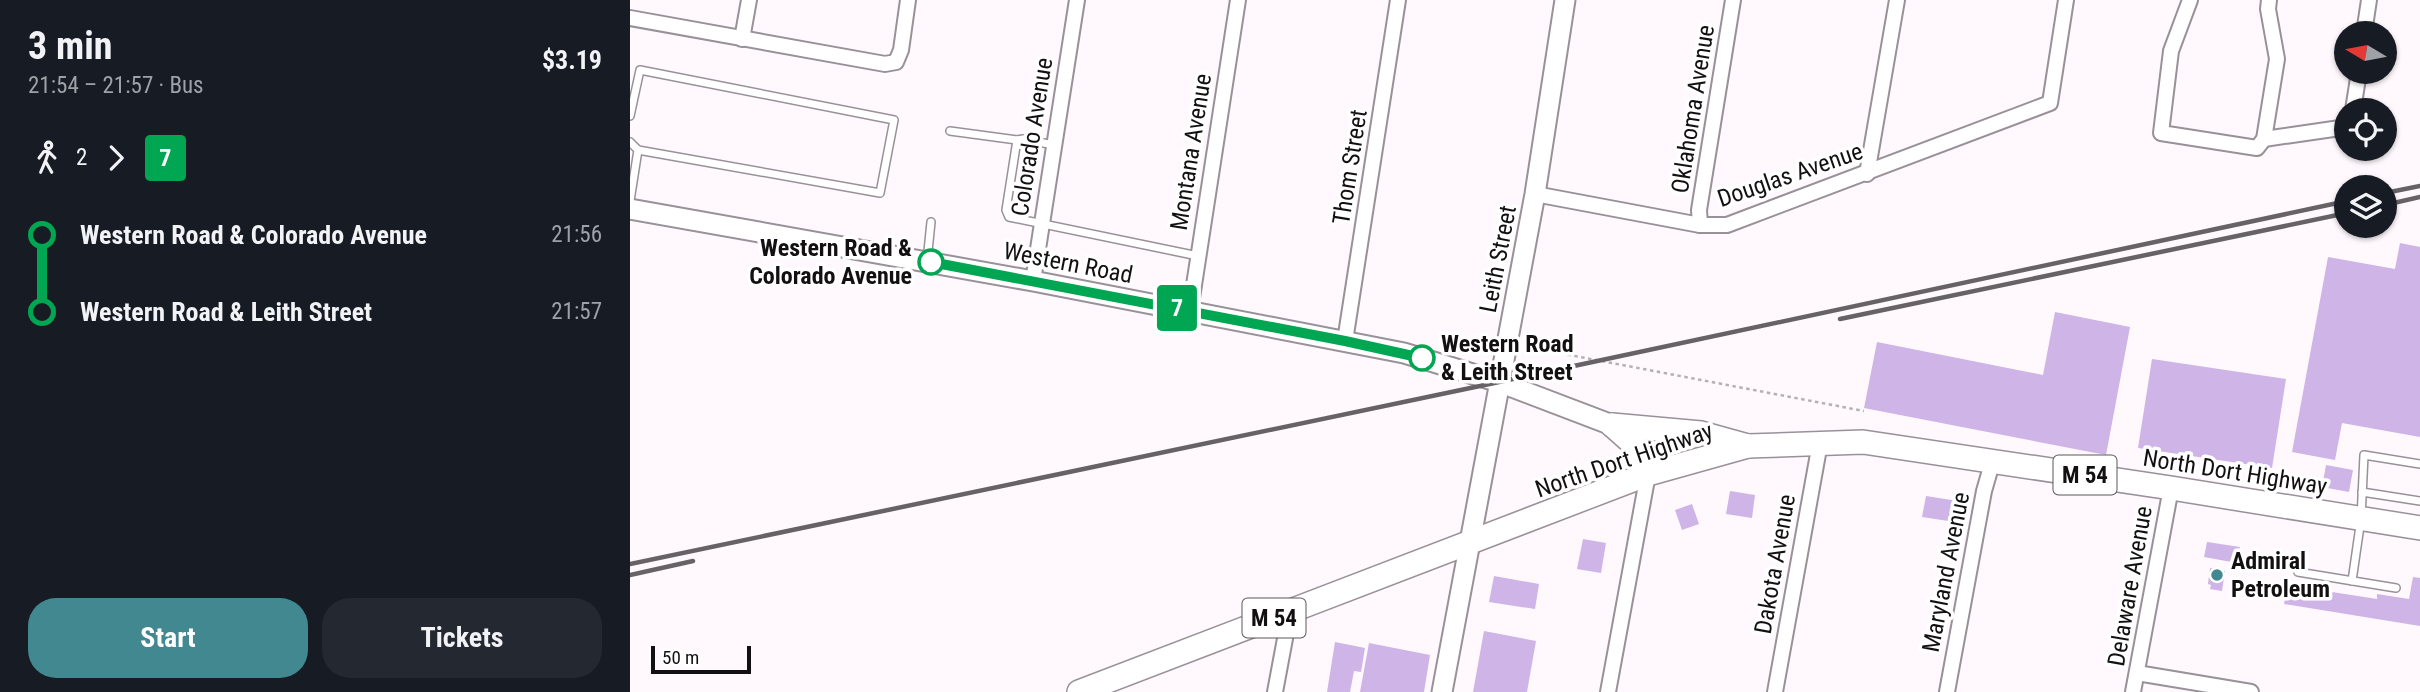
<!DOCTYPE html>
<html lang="en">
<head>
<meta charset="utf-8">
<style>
	:root { --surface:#171b24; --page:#242831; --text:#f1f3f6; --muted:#9ea1a6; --accent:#418890 }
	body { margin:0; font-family:"Roboto Condensed",sans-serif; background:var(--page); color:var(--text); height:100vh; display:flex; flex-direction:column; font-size:26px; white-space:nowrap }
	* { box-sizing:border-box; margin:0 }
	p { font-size:23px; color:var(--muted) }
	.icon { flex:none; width:38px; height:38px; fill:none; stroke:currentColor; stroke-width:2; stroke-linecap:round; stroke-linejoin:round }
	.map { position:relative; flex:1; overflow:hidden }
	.side { display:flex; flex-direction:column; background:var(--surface); width:630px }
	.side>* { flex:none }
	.badge { padding:0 14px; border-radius:5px; font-size:24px; line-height:46px }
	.needle { width:46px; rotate:280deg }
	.fabs { position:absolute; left:1704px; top:21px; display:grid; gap:14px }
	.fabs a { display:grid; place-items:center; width:63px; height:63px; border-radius:50%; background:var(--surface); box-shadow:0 2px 5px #0004; font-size:35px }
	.scale { position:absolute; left:21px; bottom:18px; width:100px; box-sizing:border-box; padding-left:7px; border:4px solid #131012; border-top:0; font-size:19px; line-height:24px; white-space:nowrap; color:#131012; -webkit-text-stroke:5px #fff; paint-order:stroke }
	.map>.badge { position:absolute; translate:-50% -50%; box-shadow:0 0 0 4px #fff }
	.legs { display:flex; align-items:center; gap:10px; height:77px; padding:0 28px; font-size:23px }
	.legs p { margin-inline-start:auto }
	.overview { display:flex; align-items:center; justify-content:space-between; height:119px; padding:0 28px }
	h1 { font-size:38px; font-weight:700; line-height:52px }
	.cta { display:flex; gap:14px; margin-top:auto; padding:14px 28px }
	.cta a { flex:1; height:80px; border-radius:28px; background:var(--accent); color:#fff; font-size:28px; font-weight:700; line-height:80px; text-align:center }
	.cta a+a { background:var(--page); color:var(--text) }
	ul { padding:0 28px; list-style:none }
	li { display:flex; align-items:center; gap:24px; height:77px; font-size:26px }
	li i { display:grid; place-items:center; width:10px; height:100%; margin:0 9px; background:currentColor }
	li i::after { content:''; width:18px; height:18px; margin:-9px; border:5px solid; border-radius:50%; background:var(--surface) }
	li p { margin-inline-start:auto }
	li:first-child i { background:linear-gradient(#0000 50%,currentColor 0) }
	li:last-child i { background:linear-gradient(currentColor 50%,#0000 0) }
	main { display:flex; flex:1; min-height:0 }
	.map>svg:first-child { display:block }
</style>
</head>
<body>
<main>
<section class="side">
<div class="overview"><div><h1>3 min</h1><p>21:54 – 21:57 · Bus</p></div><b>$3.19</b></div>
<div class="legs"><svg class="icon" aria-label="walk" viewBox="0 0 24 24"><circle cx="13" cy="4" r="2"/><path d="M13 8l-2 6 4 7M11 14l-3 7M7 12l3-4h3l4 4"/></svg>2<svg class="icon" aria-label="forward" viewBox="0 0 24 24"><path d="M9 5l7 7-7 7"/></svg><b class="badge" style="background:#00a651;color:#fff">7</b></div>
<ul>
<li><i style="color:#00a651"></i><b>Western Road &amp; Colorado Avenue</b><p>21:56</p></li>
<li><i style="color:#00a651"></i><b>Western Road &amp; Leith Street</b><p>21:57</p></li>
</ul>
<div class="cta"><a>Start</a><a>Tickets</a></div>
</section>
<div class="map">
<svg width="1790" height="692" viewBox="0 0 1790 692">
	<rect width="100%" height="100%" fill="#fff8fd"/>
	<g fill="#ceb4e7">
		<polygon points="1770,243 1790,247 1790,437 1712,423 1705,460 1662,452 1698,257 1765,269"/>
		<polygon points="1425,312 1500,327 1476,455 1234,408 1247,342 1413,375"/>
		<polygon points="1522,359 1656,379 1642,468 1508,448"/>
		<polygon points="1696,465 1723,470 1719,492 1692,487"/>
		<polygon points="1100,491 1125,495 1122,518 1096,514"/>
		<polygon points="1296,496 1328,501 1325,522 1292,517"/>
		<polygon points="1062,504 1069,524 1052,530 1045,510"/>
		<polygon points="953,539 976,543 971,573 947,569"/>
		<polygon points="1577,542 1610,547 1607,563 1574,557"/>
		<polygon points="1580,568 1595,571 1592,591 1580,589 1581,585 1578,584"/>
		<polygon points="864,576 909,584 905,609 859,602"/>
		<polygon points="1783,577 1790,578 1790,626 1654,604 1657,585 1747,599 1747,594 1779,599"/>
		<polygon points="854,631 906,641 897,692 843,692"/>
		<polygon points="705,642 735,648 731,672 724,671 720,692 697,692"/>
		<polygon points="739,643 800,655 794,692 730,692"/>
	</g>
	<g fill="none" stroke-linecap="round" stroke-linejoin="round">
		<g stroke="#999198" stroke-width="10">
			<g id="service">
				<polyline points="0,116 10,70 264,120 250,193 8,150 0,142"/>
				<polyline points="320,131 387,140"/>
				<polyline points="424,145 393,139 387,140 376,210 379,217 568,256"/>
				<polyline points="0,201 8,150"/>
				<polyline points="297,261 301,222"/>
				<polyline points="1732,492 1790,501"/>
				<polyline points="1668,572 1766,588"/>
				<polyline points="1722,581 1731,519 1734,455 1790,464"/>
			</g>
		</g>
		<g stroke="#999198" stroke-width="18">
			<g id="minor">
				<polyline points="1560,0 1541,51 1531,133 1627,148 1634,139 1647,59 1638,9 1639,0"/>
				<polyline points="0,18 255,64 266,62 271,50 278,0"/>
				<polyline points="1734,33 1739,0"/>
				<polyline points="112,39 119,0"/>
				<polyline points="1723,110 1729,72"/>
				<polyline points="1634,139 1717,127"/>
				<polyline points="1237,174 1267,0"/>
				<polyline points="905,194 1070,225 1097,225 1420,103 1436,0"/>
				<polyline points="1070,225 1069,210 1103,0"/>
				<polyline points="403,281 447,0"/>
				<polyline points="560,311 608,0"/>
				<polyline points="715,341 768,0"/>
				<polyline points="1507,673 1621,692"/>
				<polyline points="645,692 660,612"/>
				<polyline points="978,692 1018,474"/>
				<polyline points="1145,692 1190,443"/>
				<polyline points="1317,692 1354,491 1363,460"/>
				<polyline points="1503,692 1541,488"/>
			</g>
		</g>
		<g stroke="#999198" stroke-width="23">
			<g id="tertiary">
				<polyline points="0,209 403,281 774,353 869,382 982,425"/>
				<polyline points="812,692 905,194 935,0"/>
			</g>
		</g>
		<g stroke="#999198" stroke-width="26">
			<g id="primary">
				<polyline points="982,425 1071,433 1118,446"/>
				<polyline points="982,425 1009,449 1018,474"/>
				<polyline points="449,692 1018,474 1118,446 1233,442 1541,488 1790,528"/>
			</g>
		</g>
		<polyline stroke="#b5b0b4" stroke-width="2.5" stroke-dasharray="3.5 3.5" stroke-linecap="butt" points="903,348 1234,411"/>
		<use href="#service" stroke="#fff" stroke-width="7"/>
		<use href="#minor" stroke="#fff" stroke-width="14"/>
		<use href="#tertiary" stroke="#fff" stroke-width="19"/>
		<use href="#primary" stroke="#fff" stroke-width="23"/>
		<g stroke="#666265" stroke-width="4.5">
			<polyline points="1755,193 1790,186"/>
			<polyline points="1755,205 1790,197"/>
			<polyline points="1210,319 1717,213"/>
			<polyline points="0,564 869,382 1717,201"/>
			<polyline points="0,575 63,561"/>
		</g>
	</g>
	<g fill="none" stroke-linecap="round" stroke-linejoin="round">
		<g stroke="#fff" stroke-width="16">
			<polyline id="line-1" points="301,262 715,341 792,358"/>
		</g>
		<use href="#line-1" stroke="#00a651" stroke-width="10"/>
	</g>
	<g fill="#fff" stroke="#00a651" stroke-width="3.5">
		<circle cx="301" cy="262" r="12"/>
		<circle cx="792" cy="358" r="12"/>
	</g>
	<circle fill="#418890" stroke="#fff" stroke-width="2.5" cx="1587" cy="575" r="7"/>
	<g text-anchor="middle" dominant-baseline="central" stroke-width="7" stroke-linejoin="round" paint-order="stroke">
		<g fill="#fff" stroke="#5a5859" stroke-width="2">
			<rect x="1423.5" y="455.5" width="63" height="39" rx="5"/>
			<rect x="612.5" y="598.5" width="63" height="39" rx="5"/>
		</g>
		<g font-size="23" font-weight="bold" fill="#131012">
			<text x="1455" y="475">M 54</text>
			<text x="644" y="618">M 54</text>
		</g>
		<g font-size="24" fill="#131012" stroke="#fff">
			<text transform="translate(1063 109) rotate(-81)">Oklahoma Avenue</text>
			<text transform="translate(402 137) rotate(-81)">Colorado Avenue</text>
			<text transform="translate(561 152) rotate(-81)">Montana Avenue</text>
			<text transform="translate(720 167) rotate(-81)">Thom Street</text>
			<text transform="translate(1160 175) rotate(-19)">Douglas Avenue</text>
			<text transform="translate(868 259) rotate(-79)">Leith Street</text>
			<text transform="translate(438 263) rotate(11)">Western Road</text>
			<text transform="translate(994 460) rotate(-19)">North Dort Highway</text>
			<text transform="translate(1605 472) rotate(9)">North Dort Highway</text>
			<text transform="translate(1145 564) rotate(-80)">Dakota Avenue</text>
			<text transform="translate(1316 572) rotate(-79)">Maryland Avenue</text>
			<text transform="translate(1500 586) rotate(-80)">Delaware Avenue</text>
		</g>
		<g font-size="24" font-weight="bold" fill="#131012" stroke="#fff" text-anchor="end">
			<text x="282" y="248">Western Road &amp;<tspan x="282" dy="28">Colorado Avenue</tspan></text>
			<text x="811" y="344" text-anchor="start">Western Road<tspan x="811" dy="28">&amp; Leith Street</tspan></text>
		</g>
		<g font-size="24" font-weight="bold" fill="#131012" stroke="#fff" text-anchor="start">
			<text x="1601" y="561">Admiral<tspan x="1601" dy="28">Petroleum</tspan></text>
		</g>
	</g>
</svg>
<div class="fabs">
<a><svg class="needle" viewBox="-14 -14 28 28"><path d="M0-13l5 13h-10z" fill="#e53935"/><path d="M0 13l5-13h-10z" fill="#9ea1a6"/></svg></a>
<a><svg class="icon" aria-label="locate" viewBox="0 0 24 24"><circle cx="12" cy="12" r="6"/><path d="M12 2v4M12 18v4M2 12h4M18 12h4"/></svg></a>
<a><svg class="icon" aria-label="layers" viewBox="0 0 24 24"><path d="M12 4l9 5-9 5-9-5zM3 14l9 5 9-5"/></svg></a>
</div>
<div class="scale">50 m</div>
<b class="badge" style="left:547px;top:308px;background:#00a651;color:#fff">7</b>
</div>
</main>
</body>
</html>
